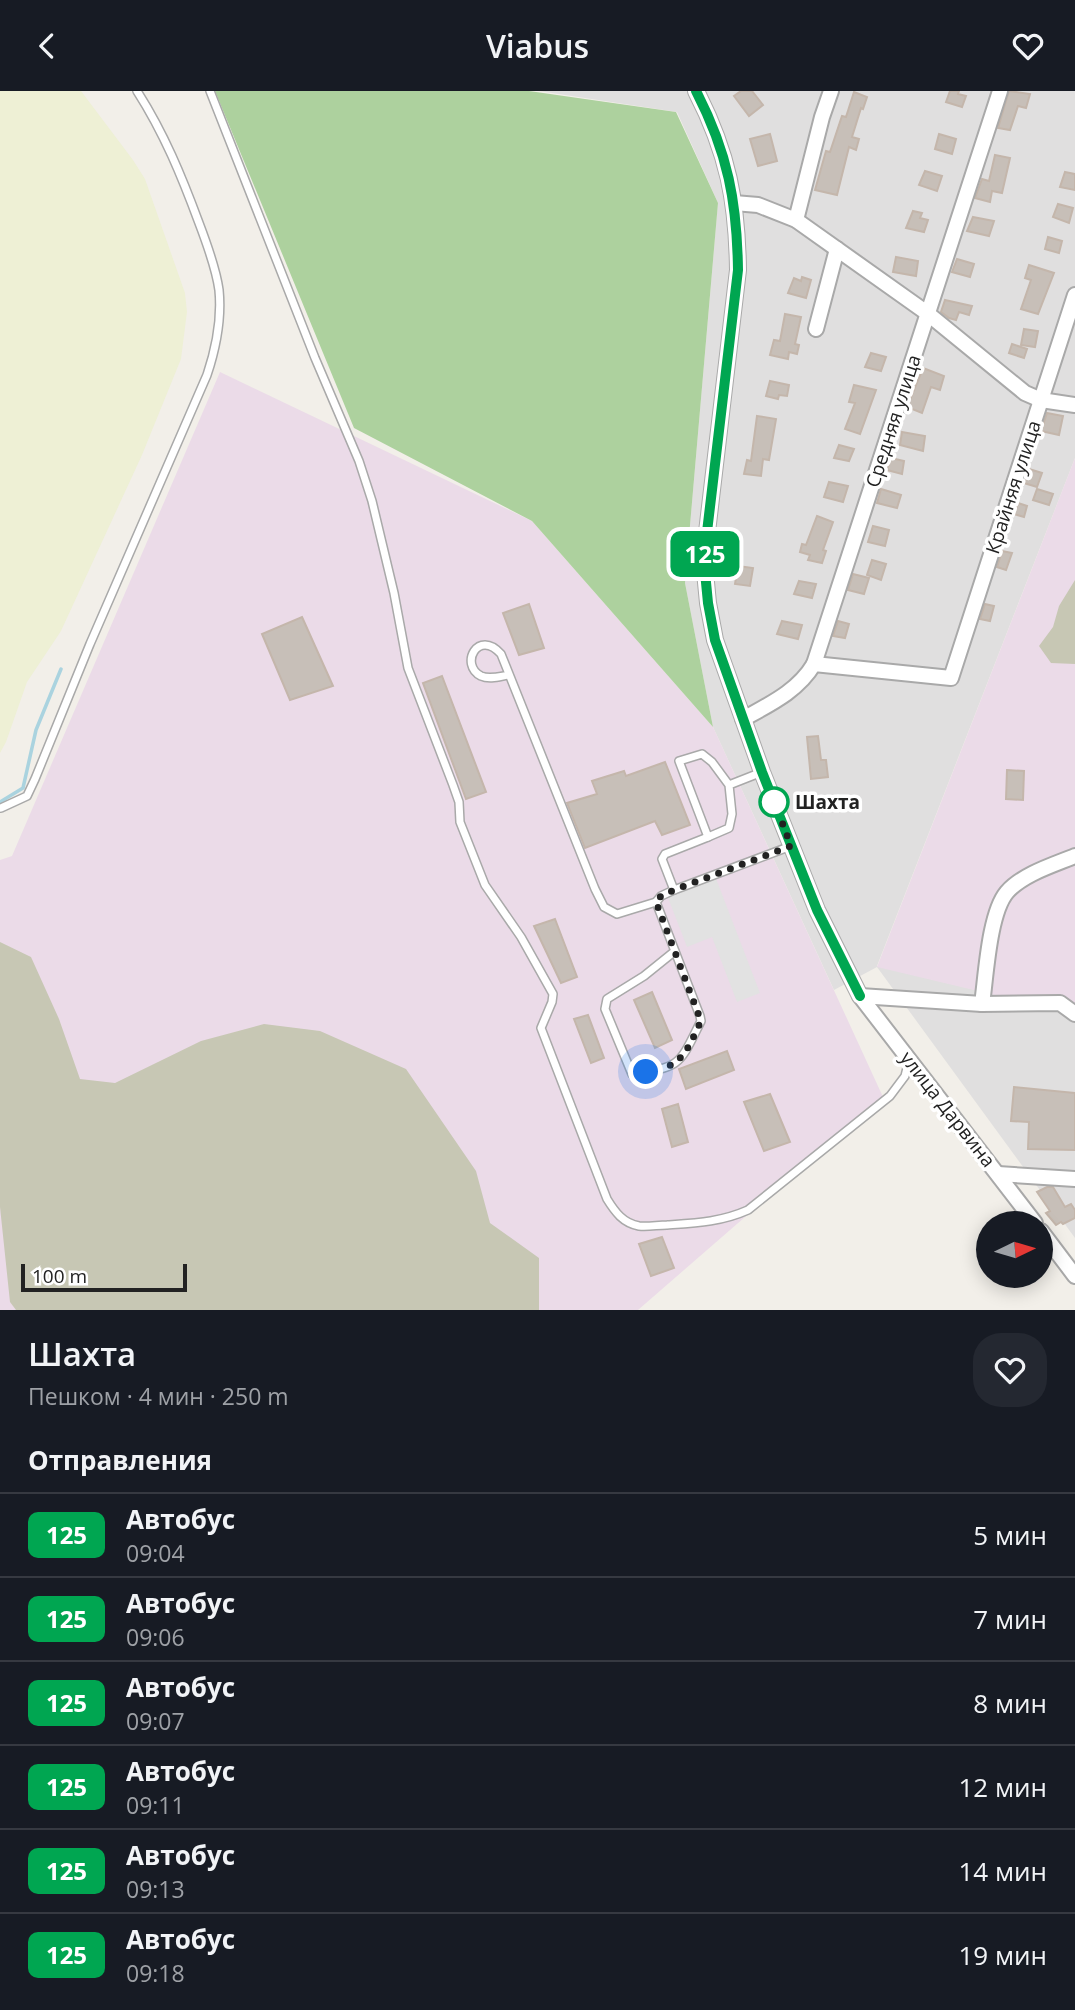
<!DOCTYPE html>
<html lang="ru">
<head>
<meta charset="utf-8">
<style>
	:root { --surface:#171b24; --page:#242831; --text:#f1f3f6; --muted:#9ea1a6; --line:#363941 }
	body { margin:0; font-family:"Open Sans",sans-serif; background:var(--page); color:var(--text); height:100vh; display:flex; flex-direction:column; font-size:26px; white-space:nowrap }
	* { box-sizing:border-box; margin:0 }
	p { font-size:23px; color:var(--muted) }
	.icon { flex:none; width:38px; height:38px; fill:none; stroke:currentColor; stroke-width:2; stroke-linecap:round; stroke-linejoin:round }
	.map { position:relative; height:1219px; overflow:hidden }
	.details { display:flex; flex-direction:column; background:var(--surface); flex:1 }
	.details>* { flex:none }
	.badge { padding:0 14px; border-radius:10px; font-size:24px; line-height:46px }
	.needle { width:46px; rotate:85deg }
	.tools { position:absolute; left:976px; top:1120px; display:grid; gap:14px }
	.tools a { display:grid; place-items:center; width:77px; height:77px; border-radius:50%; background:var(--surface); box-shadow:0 4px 18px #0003; font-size:35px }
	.scale { position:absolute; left:21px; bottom:18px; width:166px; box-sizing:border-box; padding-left:7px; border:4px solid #222; border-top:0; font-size:19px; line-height:24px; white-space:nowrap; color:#222; -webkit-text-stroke:5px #fff; paint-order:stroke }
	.you { position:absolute; width:35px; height:35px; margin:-18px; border:5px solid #fff; border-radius:50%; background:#1a73e8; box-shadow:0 0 0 10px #1a73e833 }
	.map>.badge { position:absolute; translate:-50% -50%; box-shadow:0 0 0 4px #fff }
	h2 { padding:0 28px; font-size:26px; line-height:63px }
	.round { display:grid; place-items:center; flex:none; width:74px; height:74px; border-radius:28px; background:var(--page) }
	.headline { display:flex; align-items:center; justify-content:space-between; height:119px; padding:0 28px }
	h1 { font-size:33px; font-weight:600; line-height:52px }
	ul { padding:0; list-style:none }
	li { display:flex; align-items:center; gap:21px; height:84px; padding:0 28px; border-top:2px solid var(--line) }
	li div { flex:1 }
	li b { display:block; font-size:26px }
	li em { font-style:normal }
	li .badge { min-width:77px; font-weight:700; text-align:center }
	header { display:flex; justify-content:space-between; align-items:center; height:91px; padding:0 28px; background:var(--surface); font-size:32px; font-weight:600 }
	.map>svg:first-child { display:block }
</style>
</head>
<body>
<header><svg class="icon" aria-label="back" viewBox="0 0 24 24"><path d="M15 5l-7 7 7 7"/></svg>Viabus<svg class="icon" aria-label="heart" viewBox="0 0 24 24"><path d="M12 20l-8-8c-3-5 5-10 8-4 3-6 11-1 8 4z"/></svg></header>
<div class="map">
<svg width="1075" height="1219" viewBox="0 0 1075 1219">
	<rect width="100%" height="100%" fill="#f2efe9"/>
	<polygon fill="#e0dfdf" points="539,0 1075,0 1075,367 877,875 1075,923 1075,1147 877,876 834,899 713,636 685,492 718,112 677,21"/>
	<g fill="#ebdbe8">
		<polygon points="220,281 532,430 713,636 883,1006 638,1219 0,1219 0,769 12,765"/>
		<polygon points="1075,367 1075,923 877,876"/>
	</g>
	<g fill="#c7c7b4">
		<polygon points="1075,489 1075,573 1051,572 1039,555 1053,536 1059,515"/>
		<polygon points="0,851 31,866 59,928 80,988 115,992 201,950 264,933 320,940 406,978 476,1080 490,1132 539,1167 539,1219 16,1219 10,1211 0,1116"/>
	</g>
	<polygon fill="#eef0d5" points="0,0 81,0 133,69 145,88 185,202 187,221 181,268 142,364 61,540 27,591 6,651 0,662"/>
	<polygon fill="#add19e" points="215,0 529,0 676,21 718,112 685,492 713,636 532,430 354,337"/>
	<polygon fill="#e2e2e2" points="715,785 760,902 737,911 712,846 687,856 667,804"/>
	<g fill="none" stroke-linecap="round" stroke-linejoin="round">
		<polyline stroke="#aad3df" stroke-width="3.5" points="0,711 23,697 36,639 61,578"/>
	</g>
	<g fill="#c7bfb8" stroke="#c4b6ab" stroke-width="2">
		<polygon points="741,0 752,0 763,14 749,25 734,5"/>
		<polygon points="950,0 959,0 958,3 966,5 962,16 946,11"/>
		<polygon points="1009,0 1030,3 1026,17 1018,15 1010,39 998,37"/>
		<polygon points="854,1 867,6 863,18 861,17 852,46 859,48 856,59 849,56 837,104 815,99 826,60 830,61 842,25 846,26"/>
		<polygon points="770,43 777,70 758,75 750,48"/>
		<polygon points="939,43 956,48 952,63 935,58"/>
		<polygon points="995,64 1010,67 1002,102 992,100 990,111 975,107 982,88 989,90"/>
		<polygon points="925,80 942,85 937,100 919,94"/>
		<polygon points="1065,81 1075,83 1075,99 1060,96"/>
		<polygon points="1058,113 1073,117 1069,132 1053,126"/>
		<polygon points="913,120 922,122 920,127 928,129 924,141 906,137"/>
		<polygon points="973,126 994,130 989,145 967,140"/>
		<polygon points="1048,146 1062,150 1059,162 1045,158"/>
		<polygon points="896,166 918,170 916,185 893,181"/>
		<polygon points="957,168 974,173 970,186 952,181"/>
		<polygon points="1029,174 1054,182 1038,223 1021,218 1031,189 1025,187"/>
		<polygon points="802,186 811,189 806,207 788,202 794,187 801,190"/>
		<polygon points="945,209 972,215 969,224 959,221 956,229 949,227 941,221"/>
		<polygon points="785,223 801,226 795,253 799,254 797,263 789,261 788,268 770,264 774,249 780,250"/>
		<polygon points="1024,238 1038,240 1035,256 1021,254"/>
		<polygon points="1012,253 1027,258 1024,267 1009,262"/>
		<polygon points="871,262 886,266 881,280 865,276"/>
		<polygon points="923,277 944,285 940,299 931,296 922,322 907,316"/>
		<polygon points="770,290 789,294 787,305 779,304 778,308 766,305"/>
		<polygon points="854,294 876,299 860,343 845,338 855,312 849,311"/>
		<polygon points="1047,322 1063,325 1059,344 1041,340"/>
		<polygon points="757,325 776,328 769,369 763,368 761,385 744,383 747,369 751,370"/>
		<polygon points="902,341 925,345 923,360 900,354"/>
		<polygon points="839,354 854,358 849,370 834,367"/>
		<polygon points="891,367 904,370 902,383 887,379"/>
		<polygon points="1029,378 1042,382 1037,396 1024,392"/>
		<polygon points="829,391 848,395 843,411 824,406"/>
		<polygon points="881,398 901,404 897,417 877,412"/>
		<polygon points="1037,398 1053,403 1049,414 1033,409"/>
		<polygon points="1018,412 1027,415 1024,426 1014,423"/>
		<polygon points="817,425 833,431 823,459 826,460 822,472 808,469 810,464 800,461 802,453 806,454"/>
		<polygon points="873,435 889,439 885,455 868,451"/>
		<polygon points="1002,460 1012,462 1006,479 997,476"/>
		<polygon points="872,469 886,473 881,489 867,484"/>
		<polygon points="738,475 753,477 750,495 735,493"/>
		<polygon points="853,483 869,487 864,503 848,499"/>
		<polygon points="799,490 816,493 812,507 794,503"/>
		<polygon points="529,513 544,557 519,564 503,522"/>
		<polygon points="985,513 994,515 990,530 980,528"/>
		<polygon points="302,526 333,595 290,609 262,543"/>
		<polygon points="782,530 802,534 798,548 777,543"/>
		<polygon points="838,530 849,533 845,547 833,545"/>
		<polygon points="442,585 486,701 466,708 423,592"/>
		<polygon points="818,645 821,669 826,669 828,686 811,688 807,646"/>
		<polygon points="665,671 690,734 662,744 655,730 585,757 567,712 597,703 592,690 624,680 626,685"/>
		<polygon points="1007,679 1024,680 1023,709 1006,708"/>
		<polygon points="555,828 577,886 561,892 534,835"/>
		<polygon points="652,901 672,949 655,957 634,909"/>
		<polygon points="588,924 604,967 591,972 574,928"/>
		<polygon points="727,960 734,979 686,998 679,978"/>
		<polygon points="1014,996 1075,1002 1075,1059 1028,1058 1029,1031 1011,1030"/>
		<polygon points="770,1003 790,1051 764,1060 744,1011"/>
		<polygon points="678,1013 688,1051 672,1056 662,1018"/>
		<polygon points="1047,1096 1053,1096 1065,1116 1071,1113 1075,1119 1075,1127 1063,1133 1061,1131 1056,1134 1046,1122 1050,1120 1037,1101"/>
		<polygon points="662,1146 674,1177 651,1185 639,1153"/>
	</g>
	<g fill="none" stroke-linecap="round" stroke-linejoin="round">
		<g stroke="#a9a9a9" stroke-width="10">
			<g id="service">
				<path d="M210,0L315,267L359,370L372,410L394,502L408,577L453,694L459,711L460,731L485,794L521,846L553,903L552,911L541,937L607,1108C615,1121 623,1132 639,1135C648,1136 658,1134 667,1134C696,1132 721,1131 748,1119L890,1005L905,985L909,969"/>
				<path d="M509,584C501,585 490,589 481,585C459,574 478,537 501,563L595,798L604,816L617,823L656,811"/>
				<polyline points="729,694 732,723 729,737 708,746 679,670 702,663 712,671 729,694 762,681"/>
				<path d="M1,717L27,705L35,688L90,553L207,284C216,257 222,229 219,199C216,177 207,153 199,132C182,86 164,42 137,0"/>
				<polyline points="674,799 791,755"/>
				<path d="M675,860L644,885L607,908L605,918L632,983C682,976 679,974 701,930L700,925L656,811L661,805L674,799L662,768L665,763L708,746"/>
			</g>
		</g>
		<g stroke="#a9a9a9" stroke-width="18">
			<g id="minor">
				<path d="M696,0C728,62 737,110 738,179L707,441L705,481L708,512L715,549L762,681L817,819L860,905L1035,1132"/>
				<polyline points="734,112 758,114 796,129 927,222 1025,302 1041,309 1075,314"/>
				<polyline points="796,129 822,26 831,0"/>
				<polyline points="816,238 837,158"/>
				<polyline points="814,573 951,587 1075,204"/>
				<path d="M743,628C770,613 798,600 814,573L1000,0"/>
				<polyline points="860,905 982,913 1060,912 1075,923"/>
				<path d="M982,913C986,885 989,822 1007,801C1023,783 1053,774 1075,765"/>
				<polyline points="998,1083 1075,1088"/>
				<polyline points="1041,1140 1075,1185"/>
			</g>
		</g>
		<use href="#service" stroke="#fff" stroke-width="7"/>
		<use href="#minor" stroke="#fff" stroke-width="14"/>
	</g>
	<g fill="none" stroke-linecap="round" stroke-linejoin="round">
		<g stroke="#fff" stroke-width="16">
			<path id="line" d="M696,0C728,62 737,111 738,179L707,441L705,481L708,512L715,549L762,681L817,819L860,905"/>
		</g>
		<use href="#line" stroke="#00a651" stroke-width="10"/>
		<path stroke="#222" stroke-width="7" stroke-dasharray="0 12.6" d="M646,981C683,976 686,961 701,930L656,811L661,805L674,799L791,755L772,705L774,711"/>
	</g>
	<circle fill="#fff" stroke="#00a651" stroke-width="3.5" cx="774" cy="711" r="14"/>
	<g text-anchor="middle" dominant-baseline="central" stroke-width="7" stroke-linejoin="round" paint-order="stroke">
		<g font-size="19" fill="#222" stroke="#fff">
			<text transform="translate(893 330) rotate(-72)">Средняя улица</text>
			<text transform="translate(1013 396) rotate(-72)">Крайняя улица</text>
			<text transform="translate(948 1018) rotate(52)">улица Дарвина</text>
		</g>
		<g font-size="19" font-weight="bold" fill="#222" stroke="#fff" text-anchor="start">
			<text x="795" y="711">Шахта</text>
		</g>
	</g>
</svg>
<div class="tools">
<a><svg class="needle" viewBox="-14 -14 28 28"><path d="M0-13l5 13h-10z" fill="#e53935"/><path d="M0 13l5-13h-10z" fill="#9ea1a6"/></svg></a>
</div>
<div class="scale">100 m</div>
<div class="you" style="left:646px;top:981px"></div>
<b class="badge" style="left:705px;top:463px;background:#00a651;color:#fff">125</b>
</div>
<section class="details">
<div class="headline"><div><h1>Шахта</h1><p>Пешком · 4 мин · 250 m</p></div><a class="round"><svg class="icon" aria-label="heart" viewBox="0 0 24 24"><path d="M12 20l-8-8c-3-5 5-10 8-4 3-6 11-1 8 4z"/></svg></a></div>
<h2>Отправления</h2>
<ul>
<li><span class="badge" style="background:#00a651;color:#fff">125</span><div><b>Автобус</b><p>09:04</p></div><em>5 мин</em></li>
<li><span class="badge" style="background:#00a651;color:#fff">125</span><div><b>Автобус</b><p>09:06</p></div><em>7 мин</em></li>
<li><span class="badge" style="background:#00a651;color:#fff">125</span><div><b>Автобус</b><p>09:07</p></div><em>8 мин</em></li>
<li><span class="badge" style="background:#00a651;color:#fff">125</span><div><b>Автобус</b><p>09:11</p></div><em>12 мин</em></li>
<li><span class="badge" style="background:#00a651;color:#fff">125</span><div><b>Автобус</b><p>09:13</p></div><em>14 мин</em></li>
<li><span class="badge" style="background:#00a651;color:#fff">125</span><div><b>Автобус</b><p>09:18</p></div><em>19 мин</em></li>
</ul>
</section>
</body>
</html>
